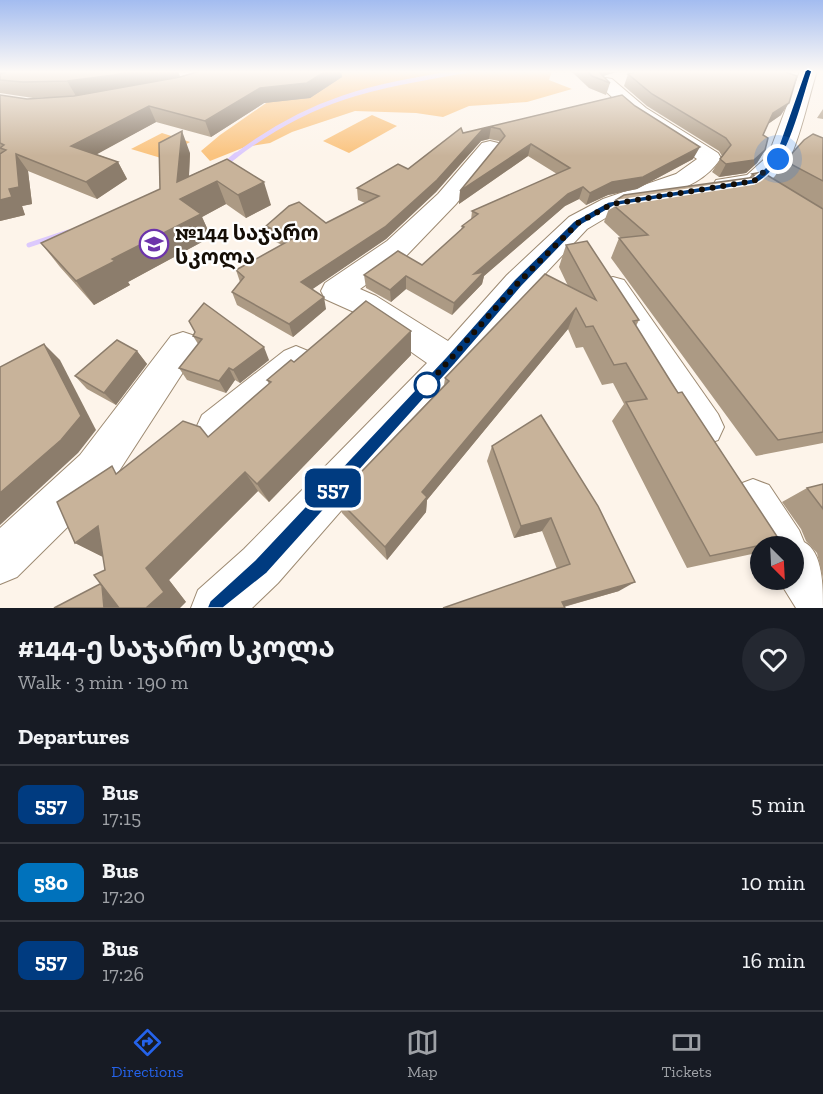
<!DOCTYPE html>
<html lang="en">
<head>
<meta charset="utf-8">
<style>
	:root { --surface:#171b24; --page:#242831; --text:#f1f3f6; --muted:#9ea1a6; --line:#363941; --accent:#2563eb }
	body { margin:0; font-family:"Zilla Slab","Noto Sans Georgian",serif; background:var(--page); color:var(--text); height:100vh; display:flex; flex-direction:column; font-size:22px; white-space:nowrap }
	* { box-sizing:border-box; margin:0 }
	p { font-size:20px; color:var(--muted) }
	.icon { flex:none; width:33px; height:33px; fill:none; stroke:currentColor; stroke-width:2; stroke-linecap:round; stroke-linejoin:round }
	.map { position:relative; height:608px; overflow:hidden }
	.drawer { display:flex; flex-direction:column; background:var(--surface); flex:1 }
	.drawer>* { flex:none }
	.badge { padding:0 12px; border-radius:9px; font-size:21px; line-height:39px }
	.needle { width:39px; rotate:156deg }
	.buttons { position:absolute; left:750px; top:536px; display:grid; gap:12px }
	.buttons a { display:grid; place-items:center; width:54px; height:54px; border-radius:50%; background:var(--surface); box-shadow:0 3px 9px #0003; font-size:30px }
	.you { position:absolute; width:30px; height:30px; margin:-15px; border:4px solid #fff; border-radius:50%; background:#1a73e8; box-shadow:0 0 0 9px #1a73e833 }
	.map>.badge { position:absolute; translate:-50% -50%; box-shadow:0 0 0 3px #fff }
	h2 { padding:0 18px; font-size:22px; line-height:54px }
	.round { display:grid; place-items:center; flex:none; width:63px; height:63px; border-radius:32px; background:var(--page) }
	.head { display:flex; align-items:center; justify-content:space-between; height:102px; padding:0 18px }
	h1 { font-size:28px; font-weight:700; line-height:45px }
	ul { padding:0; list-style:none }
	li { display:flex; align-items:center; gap:18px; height:78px; padding:0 18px; border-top:2px solid var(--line) }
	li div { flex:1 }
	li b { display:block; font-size:22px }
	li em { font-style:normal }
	li .badge { min-width:66px; font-weight:700; text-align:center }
	.tab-bar { display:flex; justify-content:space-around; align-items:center; height:84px; border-top:2px solid var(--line); background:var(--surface); font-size:16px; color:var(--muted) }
	.tab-bar a { display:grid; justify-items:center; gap:3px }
	.tab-bar .selected { color:var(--accent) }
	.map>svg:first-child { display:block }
</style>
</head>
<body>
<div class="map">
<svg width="823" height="608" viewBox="0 0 823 608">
	<rect width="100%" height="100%" fill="#fdf4ea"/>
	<g fill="#fac37e">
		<polygon points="304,71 552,71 549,80 572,89 527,102 469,106 443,117 416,113 355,111 292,132 270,143 245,147 210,161 201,151 220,135 305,76"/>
		<polygon points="372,115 397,126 349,153 323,141"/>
		<polygon points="162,133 190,142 161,158 131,149"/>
	</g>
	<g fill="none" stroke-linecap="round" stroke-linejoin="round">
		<path stroke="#dcc9fd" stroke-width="4.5" d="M234,157C312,97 371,87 465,71"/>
		<g stroke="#dcc9fd" stroke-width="5">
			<polyline points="223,166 236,155"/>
			<polyline points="29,245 68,232"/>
		</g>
		<g stroke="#9d8a72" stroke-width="2">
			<g id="minor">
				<path d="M800,71H817C809,96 800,138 789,160C776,184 742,197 716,190L713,185L716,180L747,175L768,156Z"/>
				<path d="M606,78L612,79L646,108L718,153L721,158C707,179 687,188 663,195L664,197L661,202L619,210L587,229L529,291L463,371L278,583L252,608H191L198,590L244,549L427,363L354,312L325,299L321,291L325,283L387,241L438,194L482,143L490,141L498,143L501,148L456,204L407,255L360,289L376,296L448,341L507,275L569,217L603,199L676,174L697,159L632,116L597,83L600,79Z"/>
				<polygon points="613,277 624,280 718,414 724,427 718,440 704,445 690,440 598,288 602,280"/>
				<polygon points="183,332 195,336 200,346 110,485 17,577 0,584 0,528 80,455 171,336"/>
				<polygon points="296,346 308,351 314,361 308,371 230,441 216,446 202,441 196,428 202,415 284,351"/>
				<path d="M753,479L769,485L799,530L804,542C823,552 823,586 823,608H796L778,579H794V546H760V553L737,517L731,501L737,485Z"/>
			</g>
		</g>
		<use href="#minor" fill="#fff" fill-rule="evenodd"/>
	</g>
	<g fill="#ac9a84">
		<polygon points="0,71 178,71 180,77 168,79 180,77 200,71 341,71 342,77 310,98 264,103 211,137 156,122 96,154 118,162 127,179 97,199 28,171 32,204 22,206 25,215 0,221 0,95 27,99 58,97 33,98 0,93"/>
		<polygon points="571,71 620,71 603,76 610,83 606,95 589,88"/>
		<polygon points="628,74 781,115 768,124 763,135 765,150 757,163 746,173 719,177 712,172 722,156 719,151 647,106 624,86"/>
		<polygon points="622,95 693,159 637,189 608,195 586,205 579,199 565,206 484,276 482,284 452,315 406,289 391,302 366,288 364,275 422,265 461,230 462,226 471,220 472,211 557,174 528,156 459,204 460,191 500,143 499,141 489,139 481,141 436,192 386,239 312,289 326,309 293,337 237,305 232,292 240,282 236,270 282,245 270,239 266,226 326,223 365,203 358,200 357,188 408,169 463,133"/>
		<polygon points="823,109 823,119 817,118"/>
		<polygon points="823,138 823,443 756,456 611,258 619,238 621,238 604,222 611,203 749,178 752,174 773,179 785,161"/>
		<polygon points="190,153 189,176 227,159 271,205 246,218 226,204 202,217 211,237 128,282 130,285 94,305 60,267 41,243 160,189"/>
		<polygon points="566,245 639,320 636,326 671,382 780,541 770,546 760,546 760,550 752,554 687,568 612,421 624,404 613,383 602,385 583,347 576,348 568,329 427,500 426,512 387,560 342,513 336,498 444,385 445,378 568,286 559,267"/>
		<polygon points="193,336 269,360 240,383 235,380 226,393 187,380 179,368 198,344"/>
		<polygon points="137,351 147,364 116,405 87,389 75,376"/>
		<polygon points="411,355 269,502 258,491 169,580 186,602 100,584 105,570 103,557 75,543 119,471 208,437 269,384 267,380 294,362"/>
		<polygon points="492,446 619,591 564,607 557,569 542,531 514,538 487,461"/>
		<polygon points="823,484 823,579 817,553 806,541 801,529 782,502 807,488"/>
	</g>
	<g fill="#8c7d6c">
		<polygon points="0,71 16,71 0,77"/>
		<polygon points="133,71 178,71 180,77 121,90 76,96 67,81"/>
		<polygon points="326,71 341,71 342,77 310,98 264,103 211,137 205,121 260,88"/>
		<polygon points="598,71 620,71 599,77"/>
		<polygon points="789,103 781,115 765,126 773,113"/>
		<polygon points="149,106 156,122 81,163 71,146"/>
		<polygon points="491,127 489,139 481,141 436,192 386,239 304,295 301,282 483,129"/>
		<polygon points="182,131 190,153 188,195 217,181 226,204 202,217 211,237 128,282 130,285 94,305 76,281 112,259 180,199 177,182"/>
		<polygon points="531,144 528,156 459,204 460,191"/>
		<polygon points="700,147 693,159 637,189 608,195 586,205 590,193 612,182"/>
		<polygon points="765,150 757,163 746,173 719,177 726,164"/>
		<polygon points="16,154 28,171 32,204 22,206 25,215 0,221 0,200 9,189"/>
		<polygon points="118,162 127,179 97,199 86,182"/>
		<polygon points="264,182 271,205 246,218 238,195"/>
		<polygon points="583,187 579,199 565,206 484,276 482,284 452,315 454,303 474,274 568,194"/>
		<polygon points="406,276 406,289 391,302 390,290"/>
		<polygon points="324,297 326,309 293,337 289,324"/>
		<polygon points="576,308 568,329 427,500 426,512 387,560 385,547 422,492"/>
		<polygon points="411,331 411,355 269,502 257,484"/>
		<polygon points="44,344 60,360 96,430 78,453 0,525 0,493"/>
		<polygon points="264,347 269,360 240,383 233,370"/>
		<polygon points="137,351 147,364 116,405 104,393"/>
		<polygon points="229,368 235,380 226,393 219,381"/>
		<polygon points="245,472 258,491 169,580 186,602 180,608 146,608 146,568"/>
		<polygon points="551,518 542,531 514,538 521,526"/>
		<polygon points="98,526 103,557 75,543"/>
		<polygon points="635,582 619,591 559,608 562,602"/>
		<polygon points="102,583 120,608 104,608"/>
	</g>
	<g fill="#c8b39a" stroke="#8c7d6c" stroke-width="1.5">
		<polygon points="10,71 133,71 114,75 67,81 23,82 0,80 0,74"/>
		<polygon points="200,71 326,71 307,83 260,88 205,121 149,106 71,146 118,162 86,182 16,154 19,187 9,189 12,197 0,200 0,154 6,150 0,148 4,145 0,143 0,95 27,99 74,96 180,77"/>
		<polygon points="587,71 598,71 610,83 592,76"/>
		<polygon points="639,71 783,71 797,76 789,103 773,113 763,135 768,138 765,150 754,160 726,164 720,159 731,145 726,138 652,94 628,74"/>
		<polygon points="622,95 635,106 700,147 643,177 612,182 590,193 583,187 568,194 474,274 484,272 454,303 406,276 390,290 364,275 398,251 422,265 464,227 462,226 478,214 472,211 570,168 531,144 460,191 505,136 500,129 491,127 483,129 437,180 385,227 301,282 324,297 289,324 232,292 244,277 236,270 292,239 266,226 289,206 299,202 326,223 379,196 357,188 398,164 408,169 461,128 463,133"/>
		<polygon points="182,131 177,182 227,159 264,182 238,195 217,181 180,199 201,214 112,259 115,261 76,281 41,243 160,189 159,143"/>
		<polygon points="813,134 823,138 823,181 785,161 804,140"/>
		<polygon points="762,172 823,209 823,432 778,440 619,238 648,235 611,203 624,195 756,177 752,174"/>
		<polygon points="587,241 639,320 633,321 671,382 678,393 682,392 780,541 710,556 626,402 647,399 626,363 614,365 593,326 586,327 576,308 422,492 427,497 385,547 336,498 449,381 445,378 545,274 596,300 566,245"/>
		<polygon points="366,301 411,331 257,484 245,472 146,568 164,592 146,608 119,608 94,575 105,570 98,526 75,543 57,502 112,466 116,474 183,421 200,427 208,437 271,382 267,380 291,360 294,362"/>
		<polygon points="204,303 264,347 233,370 229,368 219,381 179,368 202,339 193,336 195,332 189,321"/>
		<polygon points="117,340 137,351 104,393 75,376"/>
		<polygon points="44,344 81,416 61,440 0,493 0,367"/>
		<polygon points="541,415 598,506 635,582 562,602 565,608 443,608 570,564 551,518 521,526 492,446"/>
		<polygon points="823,484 823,509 807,488"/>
		<polygon points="100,584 102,586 104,608 54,608"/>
	</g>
	<linearGradient id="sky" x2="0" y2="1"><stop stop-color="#a3bcf0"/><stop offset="0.46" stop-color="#fefaf6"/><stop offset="1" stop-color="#fefaf6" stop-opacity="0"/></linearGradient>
	<rect width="823" height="156" fill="url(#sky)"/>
	<path fill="#003b80" stroke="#fff" stroke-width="1.5" d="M808,69L812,71C801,103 788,171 754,184L614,206L581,225L522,286L455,364L267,573L223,608H207L210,601L255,560L446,357L514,280L574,221L608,202L752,179L763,170L774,159L805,71Z"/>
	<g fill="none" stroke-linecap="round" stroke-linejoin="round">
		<polyline stroke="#150e06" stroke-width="6" stroke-dasharray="0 10.8" points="427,385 422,391 518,283 578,223 612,204 754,181 778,159"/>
	</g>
	<defs>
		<g id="school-ring" transform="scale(1.5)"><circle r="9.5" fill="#fff" stroke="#6d34ab" stroke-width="1.5"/><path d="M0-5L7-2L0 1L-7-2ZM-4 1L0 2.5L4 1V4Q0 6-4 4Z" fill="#6d34ab"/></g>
	</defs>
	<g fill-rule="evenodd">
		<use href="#school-ring" x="154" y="244"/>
	</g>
	<circle fill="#fff" stroke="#003b80" stroke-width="3" cx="427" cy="385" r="12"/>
	<g text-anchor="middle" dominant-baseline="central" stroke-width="4.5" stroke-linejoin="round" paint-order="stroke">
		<g font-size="21" font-weight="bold" fill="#150e06" stroke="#fff" text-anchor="start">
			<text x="175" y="232">№144 საჯარო<tspan x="175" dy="24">სკოლა</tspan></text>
		</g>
	</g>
</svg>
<div class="buttons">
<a><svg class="needle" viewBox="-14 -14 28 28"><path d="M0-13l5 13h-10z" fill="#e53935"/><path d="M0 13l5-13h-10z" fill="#9ea1a6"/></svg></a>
</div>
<div class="you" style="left:778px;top:159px"></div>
<b class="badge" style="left:333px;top:488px;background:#003b80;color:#fff">557</b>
</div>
<section class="drawer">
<div class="head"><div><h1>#144-ე საჯარო სკოლა</h1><p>Walk · 3 min · 190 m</p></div><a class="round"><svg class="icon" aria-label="heart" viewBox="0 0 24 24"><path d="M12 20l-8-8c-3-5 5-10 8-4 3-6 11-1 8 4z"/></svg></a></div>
<h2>Departures</h2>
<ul>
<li><span class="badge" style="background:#003b80;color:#fff">557</span><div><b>Bus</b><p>17:15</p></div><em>5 min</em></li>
<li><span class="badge" style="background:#0072bc;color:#fff">580</span><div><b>Bus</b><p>17:20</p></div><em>10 min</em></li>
<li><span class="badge" style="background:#003b80;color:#fff">557</span><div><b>Bus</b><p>17:26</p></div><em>16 min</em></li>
</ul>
</section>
<nav class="tab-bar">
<a class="selected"><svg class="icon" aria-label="directions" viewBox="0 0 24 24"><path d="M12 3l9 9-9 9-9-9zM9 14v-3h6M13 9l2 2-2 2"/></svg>Directions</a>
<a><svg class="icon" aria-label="map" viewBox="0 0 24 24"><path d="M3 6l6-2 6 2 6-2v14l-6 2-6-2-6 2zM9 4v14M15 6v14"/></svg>Map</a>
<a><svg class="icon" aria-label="tickets" viewBox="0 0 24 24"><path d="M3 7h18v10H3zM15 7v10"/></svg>Tickets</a>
</nav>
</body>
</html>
